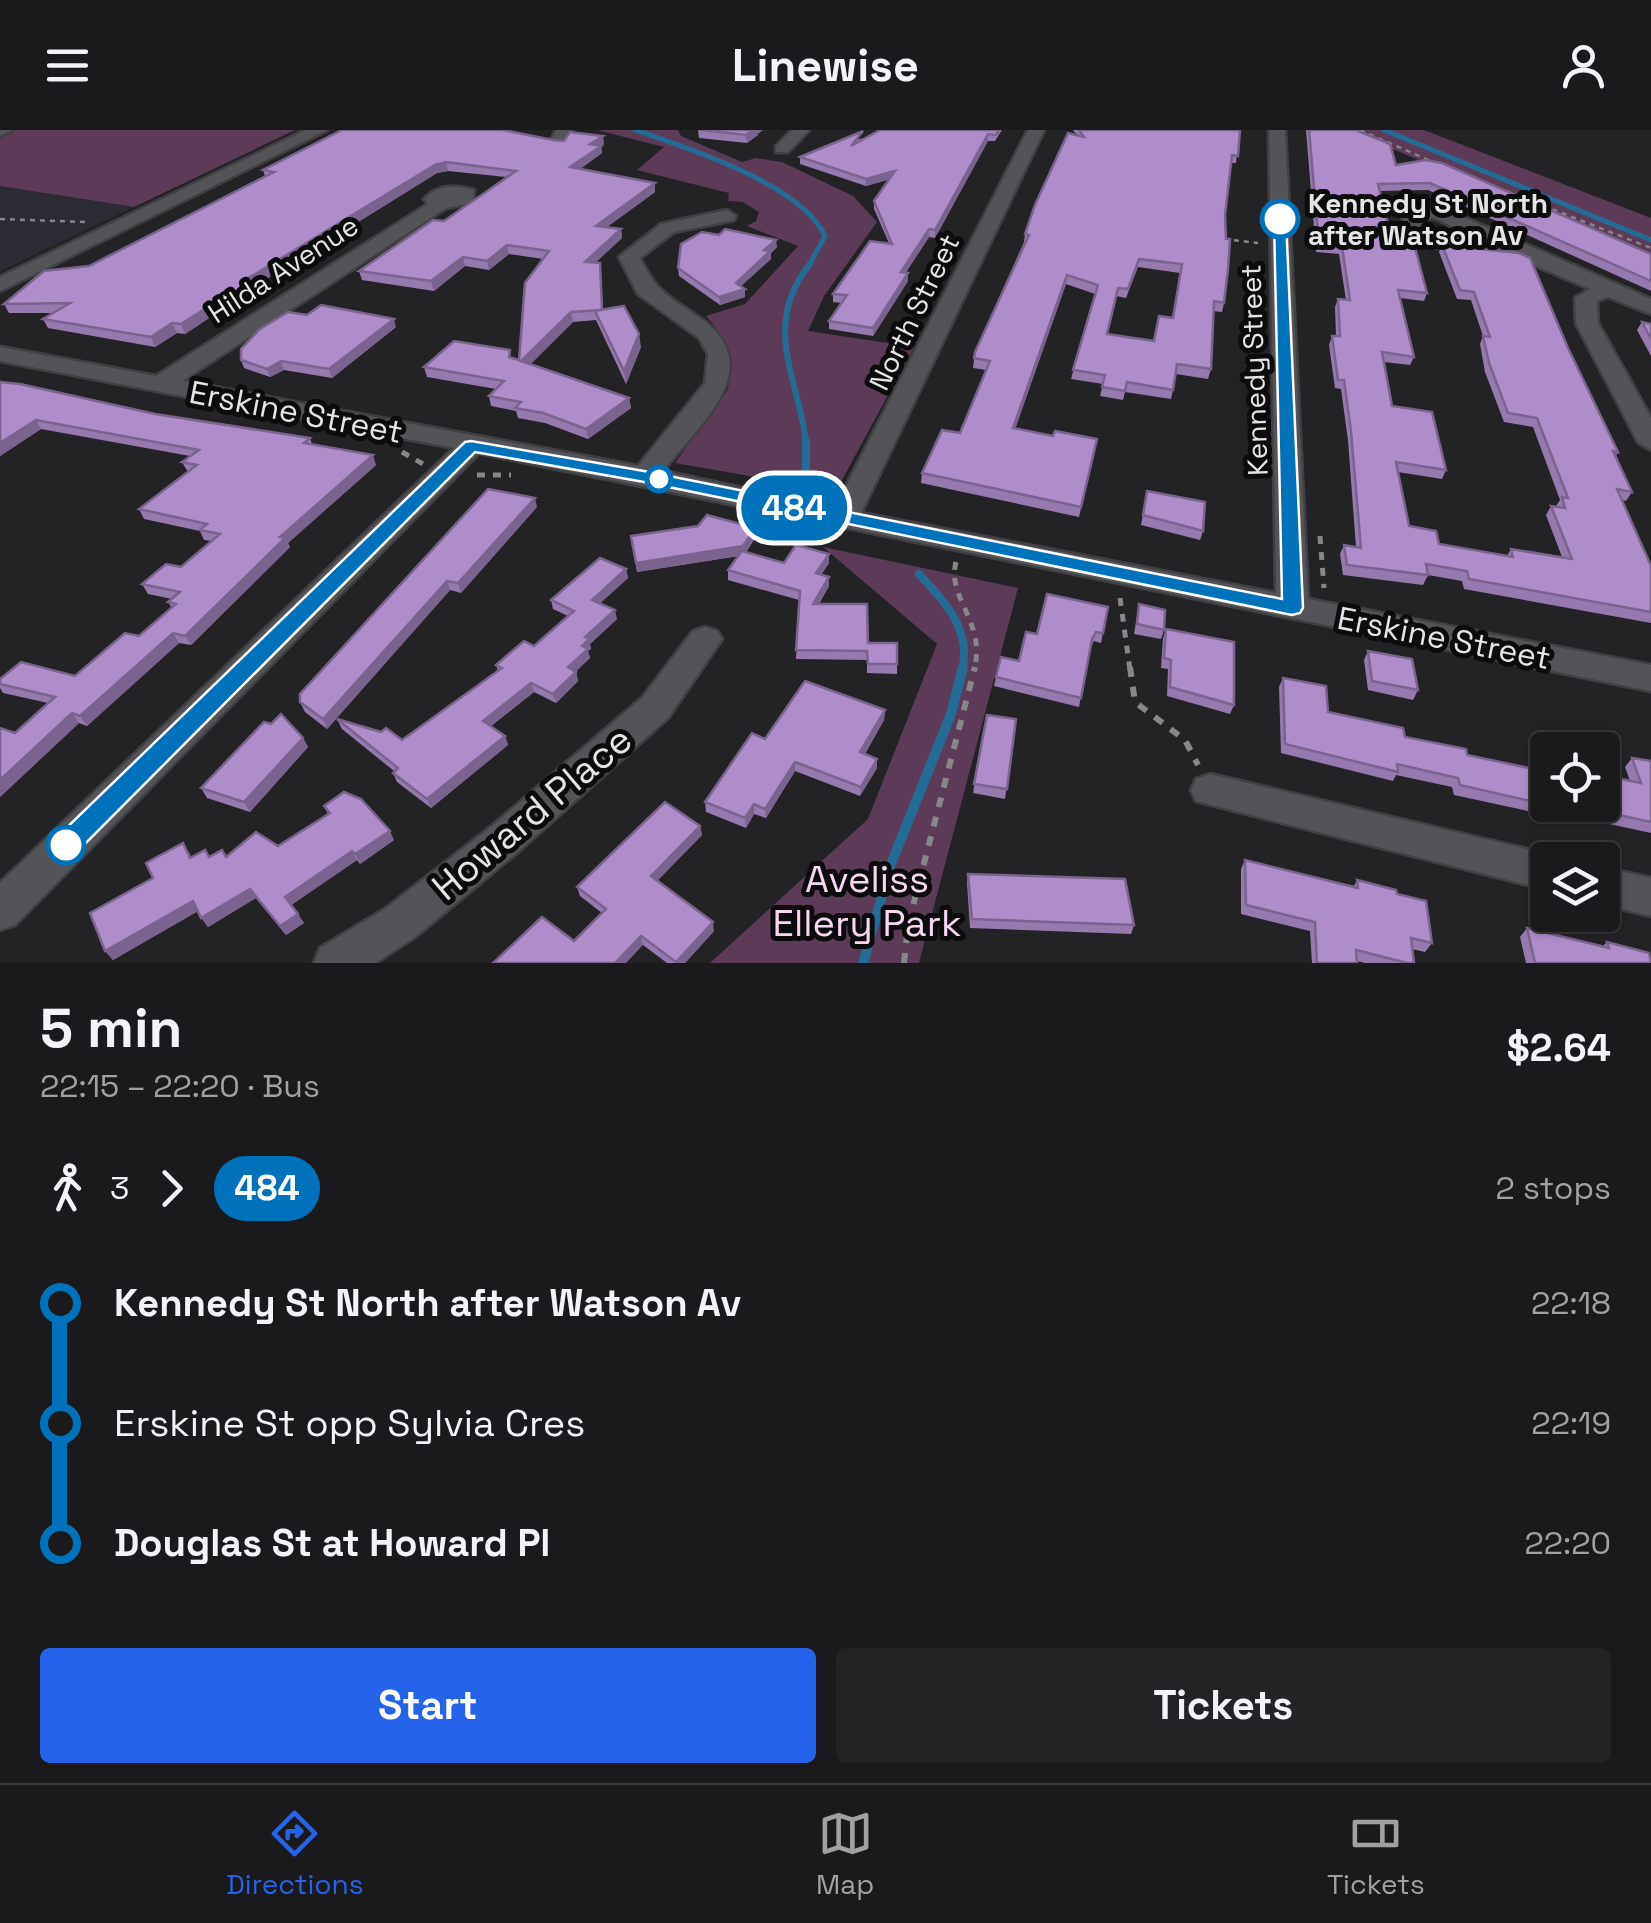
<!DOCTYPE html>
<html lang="en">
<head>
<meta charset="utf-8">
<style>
	:root { --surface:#1a1a1c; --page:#232325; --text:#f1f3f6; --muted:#9fa1a3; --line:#38383b; --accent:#2563eb }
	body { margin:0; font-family:"Space Grotesk",sans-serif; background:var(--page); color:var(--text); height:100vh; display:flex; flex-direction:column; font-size:38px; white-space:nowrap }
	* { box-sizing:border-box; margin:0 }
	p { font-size:32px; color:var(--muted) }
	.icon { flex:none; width:55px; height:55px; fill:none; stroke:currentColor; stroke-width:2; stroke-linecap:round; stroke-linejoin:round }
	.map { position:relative; height:833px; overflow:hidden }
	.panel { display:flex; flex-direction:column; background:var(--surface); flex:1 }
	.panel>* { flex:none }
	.badge { padding:0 20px; border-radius:32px; font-size:35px; line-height:65px }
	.controls { position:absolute; left:1530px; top:602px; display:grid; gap:20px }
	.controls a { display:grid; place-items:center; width:90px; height:90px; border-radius:10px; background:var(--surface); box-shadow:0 2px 8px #0004,0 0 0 2px var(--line); font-size:50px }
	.map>.badge { position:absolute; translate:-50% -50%; box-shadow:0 0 0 5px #fff }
	.legs { display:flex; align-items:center; gap:15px; height:110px; padding:0 40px; font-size:32px }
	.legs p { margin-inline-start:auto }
	.summary { display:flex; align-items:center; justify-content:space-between; height:170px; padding:0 40px }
	h1 { font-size:55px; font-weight:700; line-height:75px }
	.cta { display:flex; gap:20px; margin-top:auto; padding:20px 40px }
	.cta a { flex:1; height:115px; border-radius:10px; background:var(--accent); color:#fff; font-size:40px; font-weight:700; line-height:115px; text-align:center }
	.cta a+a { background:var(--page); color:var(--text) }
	ul { padding:0 40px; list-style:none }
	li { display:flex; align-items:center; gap:35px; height:120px; font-size:38px }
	li i { display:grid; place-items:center; width:15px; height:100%; margin:0 12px; background:currentColor }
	li i::after { content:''; width:25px; height:25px; margin:-12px; border:8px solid; border-radius:50%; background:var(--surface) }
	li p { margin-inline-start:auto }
	li:first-child i { background:linear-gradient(#0000 50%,currentColor 0) }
	li:last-child i { background:linear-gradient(currentColor 50%,#0000 0) }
	header { display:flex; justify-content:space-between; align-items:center; height:130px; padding:0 40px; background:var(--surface); font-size:45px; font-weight:700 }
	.tabs { display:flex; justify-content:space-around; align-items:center; height:140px; border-top:2px solid var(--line); background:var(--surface); font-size:28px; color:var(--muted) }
	.tabs a { display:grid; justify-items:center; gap:5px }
	.tabs .selected { color:var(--accent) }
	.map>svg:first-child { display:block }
</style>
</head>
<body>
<header><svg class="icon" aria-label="menu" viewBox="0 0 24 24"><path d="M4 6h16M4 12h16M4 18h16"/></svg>Linewise<svg class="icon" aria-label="person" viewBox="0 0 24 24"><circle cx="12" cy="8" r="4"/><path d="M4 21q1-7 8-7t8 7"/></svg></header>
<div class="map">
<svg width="1651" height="833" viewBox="0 0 1651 833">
	<rect width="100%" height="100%" fill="#232326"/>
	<polygon fill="#2b2b34" points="0,56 134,77 0,141"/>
	<g fill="#5d3a58">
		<polygon points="0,0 295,0 134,77 0,56"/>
		<path d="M597,0H678L681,6L742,32L756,28L782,32L853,66L877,92L824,166L808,201L914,217L836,361L675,333L727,261C736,232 726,208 706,186L745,174L798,116L747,96L756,91L759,82L743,72L728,71L729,63L637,40L664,17Z"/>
		<polygon points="1347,0 1424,0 1651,88 1651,127"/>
		<polygon points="823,417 1018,458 919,833 710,833 868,689 937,514"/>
	</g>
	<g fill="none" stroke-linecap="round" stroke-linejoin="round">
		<g stroke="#246c96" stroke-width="5">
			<path d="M635,0C688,18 801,54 825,106L808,137"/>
			<polyline points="1384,0 1651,110"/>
		</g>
		<path stroke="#246c96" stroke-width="6" d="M806,312C798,247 761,195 810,134"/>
		<g stroke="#246c96" stroke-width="8">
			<polyline points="806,339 806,310"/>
			<path d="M919,444C945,472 972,500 962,540"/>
		</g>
		<polyline stroke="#246c96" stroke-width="10" points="863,833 891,734 951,584 963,537"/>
		<g stroke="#404043" stroke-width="5">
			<g id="minor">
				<polygon points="0,0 12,0 0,6"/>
				<polygon points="306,0 327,0 0,161 0,147"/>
				<polygon points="556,0 572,0 564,15 550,12"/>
				<polygon points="792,0 809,0 788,22 776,22 776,16"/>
				<path d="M1028,0H1044L861,383L1276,463L1269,0H1285L1308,469L1651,535V561L479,323L15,795L0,800V753L454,318L0,231V217L156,246L428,74L424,69C438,54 456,55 474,60L473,73L446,78L182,251L638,336L705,253L708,224L699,208L638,164L619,127L661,94L727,80L736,86L734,90L674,102L640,128C658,164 668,166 700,188C770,237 699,295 663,341L835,378Z"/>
				<path d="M1438,76L1651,169V184L1608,167L1597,171L1598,193L1651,288V320L1638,312L1576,193L1575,168L1590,159L1513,126L1435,117L1411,108L1402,87L1407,78ZM1421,88H1435L1481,111L1426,100Z"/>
				<polygon points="705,497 717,501 722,509 668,588 520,720 415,807 375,833 314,833 320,818 385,779 492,696 642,568 693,501"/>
				<polygon points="1210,644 1548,724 1563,730 1548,730 1548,760 1196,671 1191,660 1196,649"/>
				<polygon points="1602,737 1651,748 1651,786 1602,774"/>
			</g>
		</g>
		<g stroke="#87878a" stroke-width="2.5" stroke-dasharray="5 5" stroke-linecap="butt">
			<polyline points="1360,0 1435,33"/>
			<polyline points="1506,61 1651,118"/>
			<polyline points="0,89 85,92"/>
			<polyline points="1224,109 1258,113"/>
		</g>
		<g stroke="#87878a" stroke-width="5" stroke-dasharray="8 8" stroke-linecap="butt">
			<polyline points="402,322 423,334"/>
			<polyline points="477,345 511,345"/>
			<polyline points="1320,406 1324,458"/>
			<path d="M956,432C946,468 987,492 974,540"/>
			<polyline points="1120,468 1130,540"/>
		</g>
		<g stroke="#87878a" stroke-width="6" stroke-dasharray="10 10" stroke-linecap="butt">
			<polyline points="1130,537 1135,572 1185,610 1198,635"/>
			<polyline points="904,833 908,795 975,537"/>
		</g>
		<use href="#minor" fill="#545458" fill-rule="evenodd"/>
	</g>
	<g fill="#9679af" fill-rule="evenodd">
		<polygon points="698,0 758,5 747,13 699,8"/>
		<polygon points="1002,0 995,11 988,11 935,108 929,107 906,142 908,151 873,206 829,199 829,191 842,173 833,172 833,164 889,113 874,79 874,71 889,49 866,56 800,34 800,27 863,8 861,11"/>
		<path d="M1073,0H1240L1236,33H1231L1225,85L1224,173L1222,182L1213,181L1211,239L1208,249L1176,244L1171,269L1125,262L1123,270L1100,266L1103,254L1071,249L1095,164L1066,154L1015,299L1053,306L1097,309L1079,387L921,353L922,343L960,303L986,240L973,238L975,222L1024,112L1025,104L1077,5ZM1138,137L1180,143L1172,188L1153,211L1107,204L1116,166L1126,168Z"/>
		<polygon points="1306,0 1356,0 1396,35 1651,124 1651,161 1428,60 1380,61 1391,106 1427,163 1424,171 1400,168 1414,227 1410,235 1384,232 1392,276 1446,340 1442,349 1398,342 1409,396 1439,414 1507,426 1511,419 1562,427 1546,385 1551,376 1556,376 1560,370 1533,297 1504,292 1485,242 1480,214 1483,206 1471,170 1457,169 1439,122 1442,115 1568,218 1618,322 1616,326 1632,362 1626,371 1622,370 1651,436 1651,493 1464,459 1462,451 1428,445 1423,455 1343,445 1340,424 1344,415 1356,417 1348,310 1341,259 1335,258 1329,215 1332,206 1336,206 1335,177 1338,169 1346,170 1339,124 1316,122"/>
		<polygon points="553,10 604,14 601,16 602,23 580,39 655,53 655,62 607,97 621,99 622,108 596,132 600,133 603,179 641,217 626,254 596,190 573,192 530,234 629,268 631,278 588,309 545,293 518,288 516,281 491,276 489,266 496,259 427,247 424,237 512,228 519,230 543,129 509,124 489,140 465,136 434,161 362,150 359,141 444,91 506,47 448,41 437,43 252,158 255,165 221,180 185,204 177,203 155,217 48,198 43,189 53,183 9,183 4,174 89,136 265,46 263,40"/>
		<polygon points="719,105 777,117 771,123 771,129 741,156 745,159 745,167 720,175 679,146 678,138"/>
		<polygon points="1642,192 1651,194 1651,226 1637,200"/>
		<polygon points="396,197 332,248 284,240 270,247 244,238 241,230"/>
		<polygon points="0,252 155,284 310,308 312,314 376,335 288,413 290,417 191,515 179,513 87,596 79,593 0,667 0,598 15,603 48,573 3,563 0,558 0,549 75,546 139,506 172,478 168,472 172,469 148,464 142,454 181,437 212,411 204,410 200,401 144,389 139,379 188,342 182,332 190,326 41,299 0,326"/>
		<polygon points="1147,361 1203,401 1200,410 1141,395"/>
		<polygon points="537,377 461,463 450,460 327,599 305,582 300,572"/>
		<polygon points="631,406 756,407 746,422 784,433 829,433 821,445 829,456 819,474 868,513 897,534 897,544 867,543 867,530 796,529 799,470 728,450 728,440 739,426 637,442"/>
		<polygon points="626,439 628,448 600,473 617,489 590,514 591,519 588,521 590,528 576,541 578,551 556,573 534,562 491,596 505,606 508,615 431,678 397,652 393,643 394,641 342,599 337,589 402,610 498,541 496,535 534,516 568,486 553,479 551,470"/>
		<polygon points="1139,474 1164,500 1161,509 1134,504"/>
		<polygon points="1108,477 1101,513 1094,511 1090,518 1079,577 994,556 996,547 1019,531 1037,504"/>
		<polygon points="1166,499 1234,575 1230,584 1167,566 1168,539 1161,538 1163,508"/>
		<polygon points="1368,521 1418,560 1413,570 1368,560 1364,530"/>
		<polygon points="1283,548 1328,582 1467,625 1548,641 1548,675 1602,675 1630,651 1625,637 1632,628 1651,631 1651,703 1540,679 1537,683 1454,665 1452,657 1396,645 1393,651 1281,623 1279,557"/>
		<polygon points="885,580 884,590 865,624 877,638 860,666 795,641 766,688 754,684 746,698 706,682 705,672"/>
		<polygon points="987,585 1016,589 1005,669 973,663"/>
		<polygon points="303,608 308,617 250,682 207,668 201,658"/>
		<polygon points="324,676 394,710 360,734 357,730 291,775 304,793 286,805 256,768 208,797 198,781 113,830 105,821 153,748 189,722 191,727 226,727 278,716 328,684"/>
		<polygon points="700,696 702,705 657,751 714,801 685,833 667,833 643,815 574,811 602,783 580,766 577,757"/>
		<polygon points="1245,730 1354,756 1357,750 1397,764 1432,813 1425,822 1412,819 1414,833 1365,833 1357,831 1357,833 1312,833 1310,801 1241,784 1241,739"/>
		<polygon points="968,744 1134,795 1131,804 970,798 967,753"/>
		<polygon points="1527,798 1603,816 1607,812 1650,827 1651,833 1526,833 1520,807"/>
	</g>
	<g fill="#7a638e">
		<polygon points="753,0 763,0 747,13 746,5"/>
		<polygon points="988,4 988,11 935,108 935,100"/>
		<polygon points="603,6 604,14 591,22 590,14"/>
		<polygon points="601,16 602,23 572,45 570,37"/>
		<polygon points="446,32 448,41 437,43 252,158 255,165 221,180 185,204 181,194 242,152 435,35"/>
		<polygon points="895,41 895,48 866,56 866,49"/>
		<polygon points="655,53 655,62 597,104 596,96"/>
		<polygon points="621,99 622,108 586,141 585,132"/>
		<polygon points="929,99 929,107 901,150 901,142"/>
		<polygon points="776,110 777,117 771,123 771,129 736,160 736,153 764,120"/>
		<polygon points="507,115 509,124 489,140 487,131"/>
		<polygon points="463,127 465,136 434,161 431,151"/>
		<polygon points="908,143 908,151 873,206 873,198"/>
		<polygon points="1067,145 1066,154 1012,308 1013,298"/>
		<polygon points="745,159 745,167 720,175 719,167"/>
		<polygon points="571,182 573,192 524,241 521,231"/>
		<polygon points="394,189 396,197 332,248 329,239"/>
		<polygon points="172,193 177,203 155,217 151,207"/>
		<polygon points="639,204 641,217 626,254 624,241"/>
		<polygon points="281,231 284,240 270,247 267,239"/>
		<polygon points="629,268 631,278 588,309 586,299"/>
		<polygon points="36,290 41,299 0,326 0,313"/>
		<polygon points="373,325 376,335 288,413 290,417 191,515 185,506 280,407"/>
		<polygon points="535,368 537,377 461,463 458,453"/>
		<polygon points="755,398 756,407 744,425 637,442 636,433"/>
		<polygon points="829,424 829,433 816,452 816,443"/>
		<polygon points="626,439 628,448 594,479 592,470"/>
		<polygon points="829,447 829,456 813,483 813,474"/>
		<polygon points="447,451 450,460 327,599 323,589"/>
		<polygon points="615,480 617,489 590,514 591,519 588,521 590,528 570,547 568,537 582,516 585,507"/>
		<polygon points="173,503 179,513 87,596 80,586"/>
		<polygon points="576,542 578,551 556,573 553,564"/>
		<polygon points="531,553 534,562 486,600 483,591"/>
		<polygon points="885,580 884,590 860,632 860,622"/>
		<polygon points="72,583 79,593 0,667 0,650"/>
		<polygon points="505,606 508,615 431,678 427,669"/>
		<polygon points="303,608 308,617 250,682 244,672"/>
		<polygon points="877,629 877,638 860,666 861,657"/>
		<polygon points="795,632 795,641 766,688 765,679"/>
		<polygon points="754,674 754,684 746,698 745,688"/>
		<polygon points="700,696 702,705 652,756 651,746"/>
		<polygon points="390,701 394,710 360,734 355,724"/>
		<polygon points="352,721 357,730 290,776 285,767"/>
		<polygon points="250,759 256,768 208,797 201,788"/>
		<polygon points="193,771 200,780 113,830 105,821"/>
		<polygon points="298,784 304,793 286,805 280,796"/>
		<polygon points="713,792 714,801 685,833 676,833"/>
		<polygon points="641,806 643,815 626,833 615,833"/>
	</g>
	<g fill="#af8dcb" stroke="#7a638e" stroke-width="2.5" fill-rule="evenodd">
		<polygon points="342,0 503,0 553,10 564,11 570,2 603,6 590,14 601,16 570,37 655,53 596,96 621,99 585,132 600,133 602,180 571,182 521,231 629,268 586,299 543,283 515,278 521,272 489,266 504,251 424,237 454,211 510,220 509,227 519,230 525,153 549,121 507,115 487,131 463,127 431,151 359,141 433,90 444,91 516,41 446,32 435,35 242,152 252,156 217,171 181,194 172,193 151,207 43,189 70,173 4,174 44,141 89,136 274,42 263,40"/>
		<polygon points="703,0 753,0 746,5"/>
		<polygon points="880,0 999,0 996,5 988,4 935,100 929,99 901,142 908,143 873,198 829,191 847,165 833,164 870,111 892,114 874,71 895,41 866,49 800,27 863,1 851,16"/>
		<path d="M1079,0H1240L1238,26L1232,25L1225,85L1226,109H1230L1228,139L1224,173L1214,171L1211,239L1177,234L1173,260L1127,252L1125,261L1102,257L1105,245L1073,240L1098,155L1067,145L1013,298L1053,306L1055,301L1097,309L1081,377L922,343L942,300L960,303L990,231L974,228L975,222L1029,105L1025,104L1035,75L1068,3L1084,7ZM1139,129L1182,134L1173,188L1159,186L1154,211L1107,204L1118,158L1128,159Z"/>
		<polygon points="1309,0 1356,0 1390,14 1396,35 1426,30 1442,33 1651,124 1651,151 1430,53 1378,54 1391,106 1413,110 1427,163 1398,160 1414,227 1382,222 1392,276 1432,282 1446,340 1396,332 1409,396 1436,401 1439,414 1513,427 1511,419 1572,429 1551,376 1565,378 1562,367 1568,368 1537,288 1508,283 1489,233 1483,206 1490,207 1474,162 1460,160 1442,115 1519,123 1530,128 1568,218 1618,322 1613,321 1632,362 1617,359 1651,436 1651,482 1469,449 1467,441 1426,434 1428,445 1347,435 1344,415 1361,418 1351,301 1344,250 1338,250 1332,206 1340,206 1338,169 1350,170 1342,116 1319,114"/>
		<polygon points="725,99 776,110 764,120 770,121 736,153 745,159 719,167 678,138 681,114 702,102 719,105"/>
		<polygon points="321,175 394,189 329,239 281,231 267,239 241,230 241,219 260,199 288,182 307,185"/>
		<polygon points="624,176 639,204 624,241 595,181"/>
		<polygon points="1642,192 1651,194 1651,209"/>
		<polygon points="0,252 20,254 155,284 310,308 304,313 373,325 280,407 285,408 185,506 173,503 80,586 72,583 0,650 0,598 15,603 55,567 0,554 0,549 21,532 75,546 125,503 139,506 176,474 168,472 180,462 142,454 166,434 181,437 220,404 200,400 207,394 139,379 197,335 182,332 199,320 36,290 0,313"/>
		<polygon points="488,359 535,368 458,453 447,451 323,589 300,572 300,564"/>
		<polygon points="1147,361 1205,372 1203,401 1143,385"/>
		<polygon points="707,385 755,398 743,416 636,433 631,406 698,396"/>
		<polygon points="796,415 829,424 816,443 829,447 813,474 867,474 868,513 897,513 897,534 868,534 867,521 796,520 800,461 728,440 742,421 784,433"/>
		<polygon points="600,428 626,439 592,470 615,480 585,507 589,509 582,516 588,519 568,537 576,542 553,564 531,553 483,591 505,606 427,669 393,643 398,638 337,589 381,602 386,598 402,610 502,538 496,535 524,511 534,516 574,481 551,470"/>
		<polygon points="1047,464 1108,477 1103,503 1096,502 1092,509 1081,568 996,547 1001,527 1019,531 1026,502 1037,504"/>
		<polygon points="1139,474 1165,480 1164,500 1137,494"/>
		<polygon points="1166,499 1234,512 1234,575 1170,557 1171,530 1164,528"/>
		<polygon points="1368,521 1412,529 1418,560 1372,551"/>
		<polygon points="1283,548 1326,556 1328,582 1403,598 1405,607 1466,619 1467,625 1548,642 1548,669 1542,668 1544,674 1460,655 1458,648 1397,634 1398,642 1285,614"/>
		<polygon points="805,551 885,580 860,622 877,629 861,657 795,632 765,679 754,674 745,688 705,672 752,603 765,609"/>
		<polygon points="281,584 303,608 244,672 201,658 264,592 271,594"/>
		<polygon points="987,585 1016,589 1007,659 974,654"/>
		<polygon points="1632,628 1651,631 1651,692 1573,675 1602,675 1602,645 1641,653"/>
		<polygon points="344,662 361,669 390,701 355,724 352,721 285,767 298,784 280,796 250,759 201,788 193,771 105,821 90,783 153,748 146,733 183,713 190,728 205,720 209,727 222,720 226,727 256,702 278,716 330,683 324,676"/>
		<polygon points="665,672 700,696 651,746 713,792 676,832 641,806 615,833 493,833 542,787 574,811 606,779 577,757"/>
		<polygon points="1245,730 1358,758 1357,750 1396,760 1397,764 1426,771 1432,813 1411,808 1414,833 1407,833 1356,820 1357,833 1317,833 1315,792 1246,775"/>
		<polygon points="968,744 1125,749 1134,795 972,789"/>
		<polygon points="1527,798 1609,818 1607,812 1649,823 1651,833 1535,833"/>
	</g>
	<polygon fill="#0072bc" stroke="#fff" stroke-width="2.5" points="1280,85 1286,89 1303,478 1300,483 1292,485 644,352 475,322 76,723 66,727 57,723 53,715 57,707 465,312 471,311 644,341 1282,469 1274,89"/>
	<g fill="#fff" stroke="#0072bc" stroke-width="5">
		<circle cx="1280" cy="89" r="18"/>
		<circle cx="659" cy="349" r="12"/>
		<circle cx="66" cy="715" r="18"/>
	</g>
	<g text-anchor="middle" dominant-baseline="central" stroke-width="10" stroke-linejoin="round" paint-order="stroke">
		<g font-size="28" font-weight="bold" fill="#e5e5e7" stroke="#0c0c0d" text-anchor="start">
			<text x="1308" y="73">Kennedy St North<tspan x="1308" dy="32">after Watson Av</tspan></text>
		</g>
		<g font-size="28" fill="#e5e5e7" stroke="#0c0c0d">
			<text transform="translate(283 139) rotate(-33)">Hilda Avenue</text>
			<text transform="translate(914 182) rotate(-64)">North Street</text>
			<text transform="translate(1254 240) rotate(-92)">Kennedy Street</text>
		</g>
		<g font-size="32" fill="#e5e5e7" stroke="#0c0c0d">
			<text transform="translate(296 282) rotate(11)">Erskine Street</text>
			<text transform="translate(1444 508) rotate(11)">Erskine Street</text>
		</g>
		<g font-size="38" fill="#e5e5e7" stroke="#0c0c0d">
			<text transform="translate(532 683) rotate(-40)">Howard Place</text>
		</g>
		<g font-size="38" fill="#f6d6f0" stroke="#0c0c0d">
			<text x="867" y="749">Aveliss<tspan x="867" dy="44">Ellery Park</tspan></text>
		</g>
	</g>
</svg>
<div class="controls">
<a><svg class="icon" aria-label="locate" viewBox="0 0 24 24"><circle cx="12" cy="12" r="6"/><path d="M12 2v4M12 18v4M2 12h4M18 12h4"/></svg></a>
<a><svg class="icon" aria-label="layers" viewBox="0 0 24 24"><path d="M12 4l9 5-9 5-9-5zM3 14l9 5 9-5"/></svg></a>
</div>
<b class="badge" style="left:794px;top:378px;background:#0072bc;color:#fff">484</b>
</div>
<section class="panel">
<div class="summary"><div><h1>5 min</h1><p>22:15 – 22:20 · Bus</p></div><b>$2.64</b></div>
<div class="legs"><svg class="icon" aria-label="walk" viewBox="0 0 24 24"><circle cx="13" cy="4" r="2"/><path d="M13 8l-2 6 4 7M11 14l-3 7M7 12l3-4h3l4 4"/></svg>3<svg class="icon" aria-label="forward" viewBox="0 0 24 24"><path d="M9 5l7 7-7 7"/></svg><b class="badge" style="background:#0072bc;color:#fff">484</b><p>2 stops</p></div>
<ul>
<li><i style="color:#0072bc"></i><b>Kennedy St North after Watson Av</b><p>22:18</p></li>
<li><i style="color:#0072bc"></i><span>Erskine St opp Sylvia Cres</span><p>22:19</p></li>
<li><i style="color:#0072bc"></i><b>Douglas St at Howard Pl</b><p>22:20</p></li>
</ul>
<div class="cta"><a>Start</a><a>Tickets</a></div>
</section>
<nav class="tabs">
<a class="selected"><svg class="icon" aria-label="directions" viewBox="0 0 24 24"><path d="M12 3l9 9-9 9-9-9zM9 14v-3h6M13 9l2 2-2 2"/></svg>Directions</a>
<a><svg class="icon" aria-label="map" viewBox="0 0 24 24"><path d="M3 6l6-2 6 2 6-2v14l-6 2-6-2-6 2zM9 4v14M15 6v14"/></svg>Map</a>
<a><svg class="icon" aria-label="tickets" viewBox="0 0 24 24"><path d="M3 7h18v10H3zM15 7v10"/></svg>Tickets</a>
</nav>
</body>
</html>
